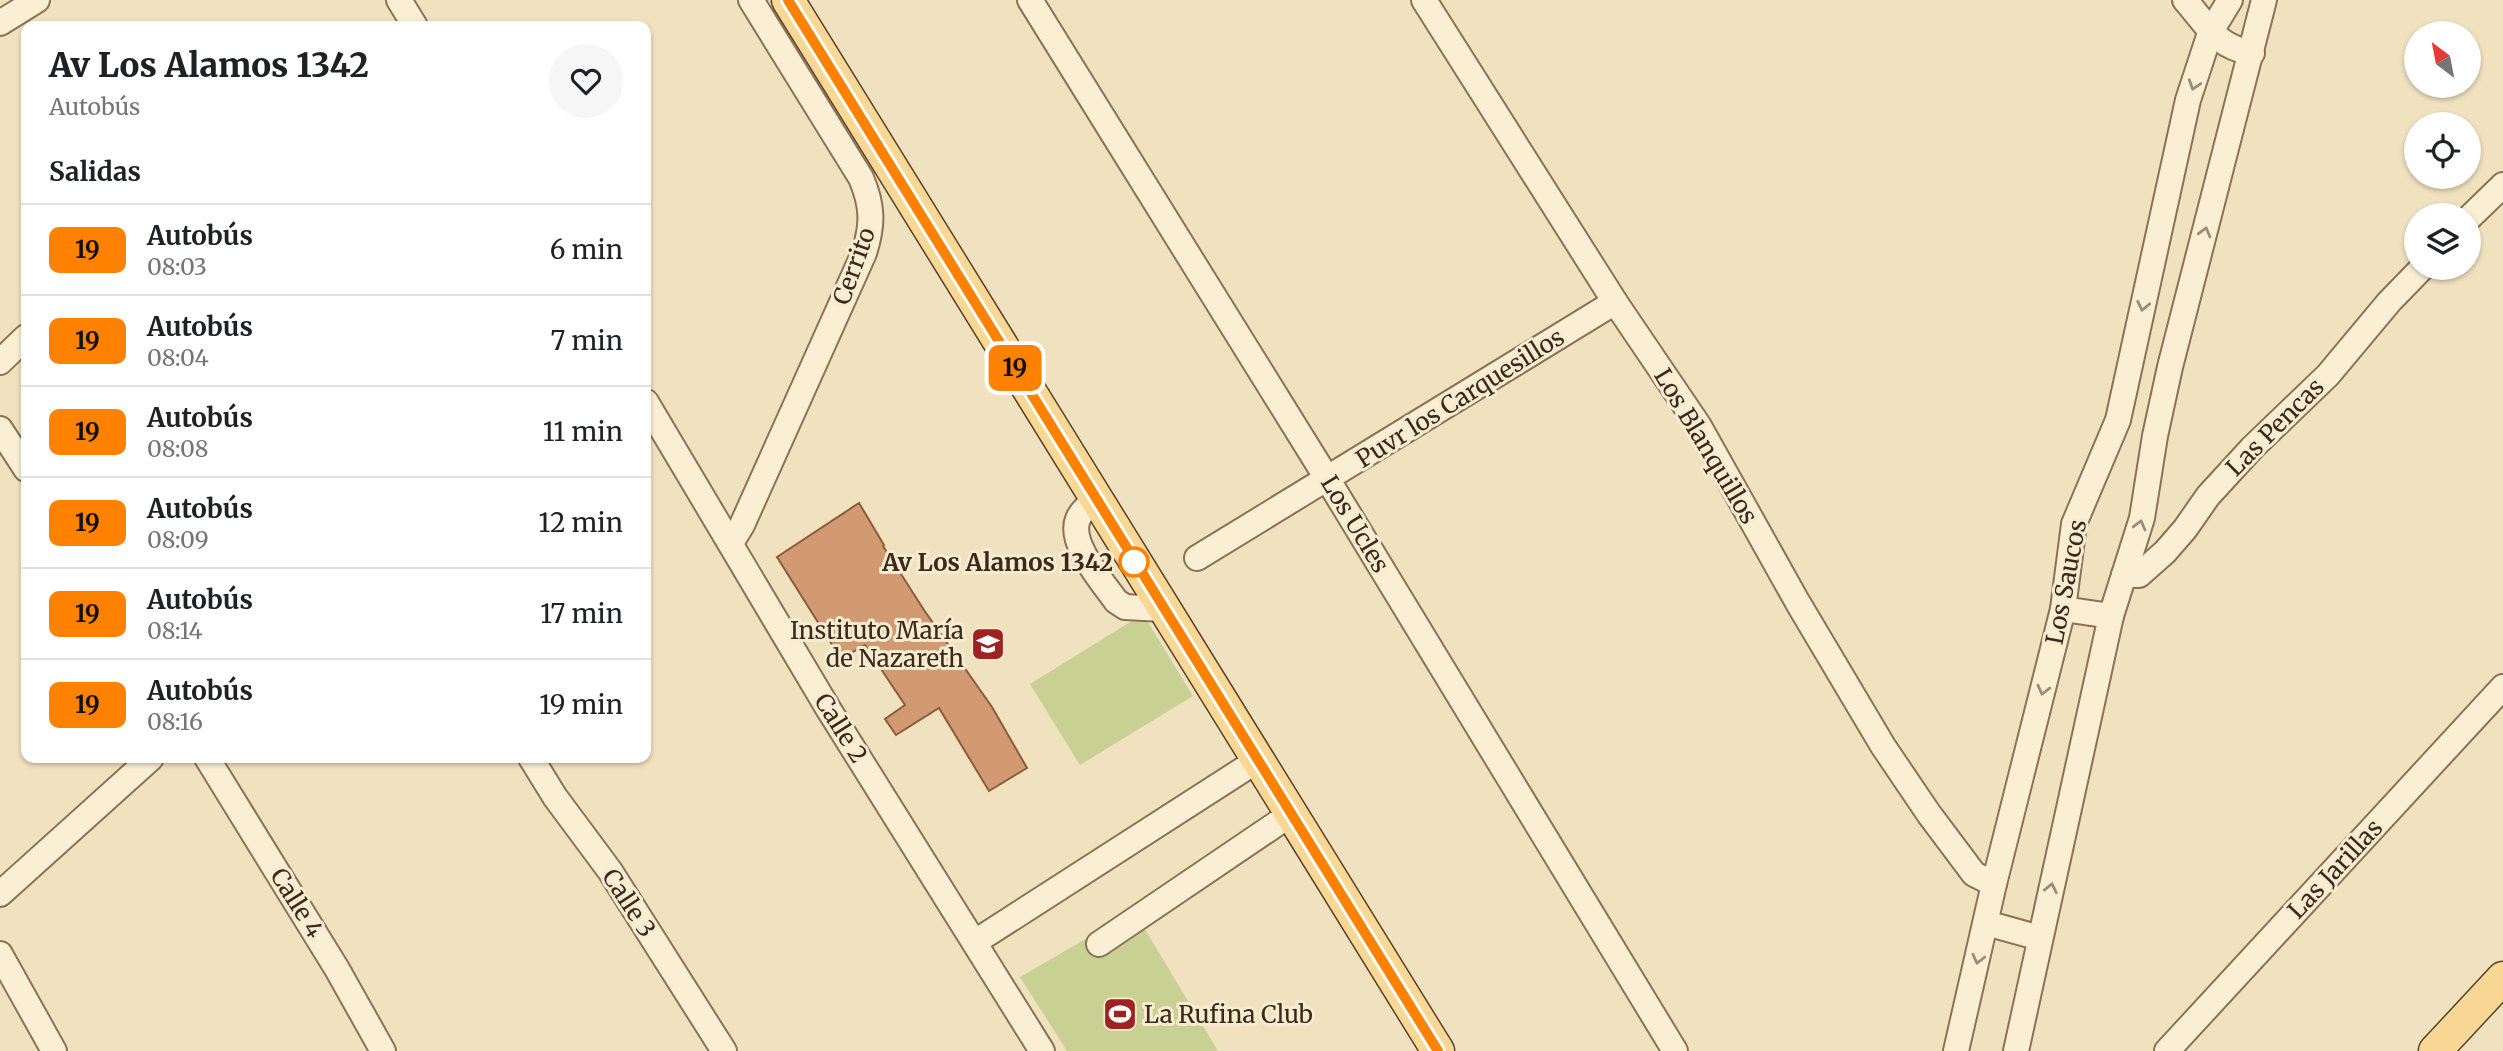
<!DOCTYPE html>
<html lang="es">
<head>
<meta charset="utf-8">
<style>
	:root { --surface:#fff; --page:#f6f6f6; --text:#202124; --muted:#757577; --line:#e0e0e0 }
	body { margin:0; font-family:Merriweather,serif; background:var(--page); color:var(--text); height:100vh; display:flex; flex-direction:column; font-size:26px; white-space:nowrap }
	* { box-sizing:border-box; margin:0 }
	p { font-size:23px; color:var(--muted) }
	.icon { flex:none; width:38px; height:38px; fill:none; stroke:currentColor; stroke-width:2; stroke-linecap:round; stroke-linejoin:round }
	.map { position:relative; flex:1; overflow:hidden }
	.sheet { position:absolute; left:21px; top:21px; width:630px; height:742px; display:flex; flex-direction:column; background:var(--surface); border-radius:14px; box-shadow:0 2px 5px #0004 }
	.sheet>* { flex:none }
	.badge { padding:0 14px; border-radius:10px; font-size:24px; line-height:46px }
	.needle { width:46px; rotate:328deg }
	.controls { position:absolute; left:2404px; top:21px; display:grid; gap:14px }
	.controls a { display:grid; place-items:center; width:77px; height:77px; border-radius:50%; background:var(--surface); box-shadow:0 2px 5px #0004; font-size:35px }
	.map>.badge { position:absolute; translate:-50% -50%; box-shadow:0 0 0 4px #fff }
	h2 { padding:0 28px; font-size:26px; line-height:63px }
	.round { display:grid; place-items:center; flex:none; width:74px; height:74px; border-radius:37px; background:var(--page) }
	.head { display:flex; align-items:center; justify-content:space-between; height:119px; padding:0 28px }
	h1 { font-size:33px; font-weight:800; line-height:52px }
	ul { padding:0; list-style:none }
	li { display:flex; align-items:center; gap:21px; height:91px; padding:0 28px; border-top:2px solid var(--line) }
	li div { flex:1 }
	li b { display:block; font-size:26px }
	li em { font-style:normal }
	li .badge { min-width:77px; font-weight:700; text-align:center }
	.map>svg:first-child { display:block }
</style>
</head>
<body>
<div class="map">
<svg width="2503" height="1051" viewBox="0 0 2503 1051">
	<rect width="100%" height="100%" fill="#f1e2bf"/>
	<g fill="#c9d093">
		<polygon points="1143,614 1193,696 1080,765 1030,684"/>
		<polygon points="1134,911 1218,1051 1067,1051 1020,977"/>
	</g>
	<polygon fill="#d29a72" stroke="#8c5b3a" stroke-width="2" points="859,503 884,545 883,546 924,610 992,707 1027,768 989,791 939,708 896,735 885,719 905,705 865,645 841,659 777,557"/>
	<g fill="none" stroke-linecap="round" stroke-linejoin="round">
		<g stroke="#8b7256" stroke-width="28">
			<g id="minor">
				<polyline points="399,0 415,26"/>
				<polyline points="1030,0 1328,480 1675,1051"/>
				<polyline points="1424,0 1615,302 1699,426 1798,603 1883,746 1929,814 1974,874 1994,884"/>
				<path d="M2185,0C2208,26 2215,46 2252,53"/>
				<polyline points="0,23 37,0"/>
				<polyline points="2469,218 2503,185"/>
				<polyline points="0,362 26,337"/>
				<polyline points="646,402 829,710 1042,1051"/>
				<polyline points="0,429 26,469"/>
				<path d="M1095,499C1089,505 1081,511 1078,519C1068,543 1102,581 1116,601L1125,607L1163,609"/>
				<path d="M731,543L742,525L864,253C873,225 873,206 861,178L751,0"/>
				<polyline points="1197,558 1615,302"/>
				<polyline points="2124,575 2139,575 2165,552 2185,529 2208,496 2252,448 2328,375 2389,302 2422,268"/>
				<polyline points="2063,609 2111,616"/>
				<polyline points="207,758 337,969 383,1051"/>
				<polyline points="531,758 555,797 610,871 724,1051"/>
				<polyline points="0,894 151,758"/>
				<polyline points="1986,923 2040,938"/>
				<polyline points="975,942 1258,760"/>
				<polyline points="1099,944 1291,814"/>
				<polyline points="0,954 54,1051"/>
				<polyline points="1956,1051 1994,884 2063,609 2074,524 2118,420 2188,100 2210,33 2230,0"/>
				<polyline points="2016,1051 2111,616 2142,518 2155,436 2170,367 2264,0"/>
				<polyline points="2167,1051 2503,687"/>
			</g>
		</g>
		<g stroke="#59402b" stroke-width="35">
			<g id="major">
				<polyline points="788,0 1438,1051"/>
				<polyline points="2435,1051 2503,978"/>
			</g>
		</g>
		<use href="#minor" stroke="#fbefd3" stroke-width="24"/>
		<use href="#major" stroke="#f8d894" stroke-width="32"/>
	</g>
	<defs><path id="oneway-chevron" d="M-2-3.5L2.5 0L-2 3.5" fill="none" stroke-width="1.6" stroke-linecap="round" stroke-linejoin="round" transform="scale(1.75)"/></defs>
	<g stroke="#9a8c78">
		<use href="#oneway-chevron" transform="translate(2194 85) rotate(108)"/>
		<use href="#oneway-chevron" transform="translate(2205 232) rotate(-75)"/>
		<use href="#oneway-chevron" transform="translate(2143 306) rotate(102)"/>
		<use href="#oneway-chevron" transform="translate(2140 525) rotate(-75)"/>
		<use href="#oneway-chevron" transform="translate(2043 690) rotate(104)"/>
		<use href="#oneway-chevron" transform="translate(2051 888) rotate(-78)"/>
		<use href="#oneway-chevron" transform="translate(1978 959) rotate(103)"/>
	</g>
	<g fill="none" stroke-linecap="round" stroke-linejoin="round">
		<g stroke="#fff" stroke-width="16">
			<polyline id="line" points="788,0 1438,1051"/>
		</g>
		<use href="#line" stroke="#ff8100" stroke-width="10"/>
	</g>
	<defs>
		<g id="school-square" transform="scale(1.75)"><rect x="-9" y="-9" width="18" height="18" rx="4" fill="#9f2223" stroke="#f8ecd0"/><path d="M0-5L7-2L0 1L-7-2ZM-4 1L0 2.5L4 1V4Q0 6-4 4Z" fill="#fff"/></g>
		<g id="stadium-square" transform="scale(1.75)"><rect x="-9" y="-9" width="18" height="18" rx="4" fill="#9f2223" stroke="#f8ecd0"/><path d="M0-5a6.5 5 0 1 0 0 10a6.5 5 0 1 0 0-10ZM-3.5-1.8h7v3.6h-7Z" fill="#fff"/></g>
	</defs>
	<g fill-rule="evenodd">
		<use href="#school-square" x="988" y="644"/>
		<use href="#stadium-square" x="1120" y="1014"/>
	</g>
	<circle fill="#fff" stroke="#ff8100" stroke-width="3.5" cx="1134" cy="562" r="14"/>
	<g text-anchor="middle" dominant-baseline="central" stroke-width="6" stroke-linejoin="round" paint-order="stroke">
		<g font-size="24" fill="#3a2a1c" stroke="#f8ecd0">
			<text transform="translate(854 266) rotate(-70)">Cerrito</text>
			<text transform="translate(1460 398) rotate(-32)">Puvr los Carquesillos</text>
			<text transform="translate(2275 427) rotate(-45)">Las Pencas</text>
			<text transform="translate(1706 446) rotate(59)">Los Blanquillos</text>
			<text transform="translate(1355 524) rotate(59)">Los Ucles</text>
			<text transform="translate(2066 582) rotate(-79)">Los Saucos</text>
			<text transform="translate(841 728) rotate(58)">Calle 2</text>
			<text transform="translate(2335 869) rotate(-47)">Las Jarillas</text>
			<text transform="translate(297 903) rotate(58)">Calle 4</text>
			<text transform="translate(629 903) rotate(57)">Calle 3</text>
		</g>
		<g font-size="24" font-weight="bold" fill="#3a2a1c" stroke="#f8ecd0" text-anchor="end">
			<text x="1113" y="562">Av Los Alamos 1342</text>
		</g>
		<g font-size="24" fill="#3a2a1c" stroke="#f8ecd0" text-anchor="end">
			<text x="964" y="630">Instituto María<tspan x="964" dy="28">de Nazareth</tspan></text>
			<text x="1144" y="1014" text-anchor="start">La Rufina Club</text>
		</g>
	</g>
</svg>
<div class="controls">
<a><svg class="needle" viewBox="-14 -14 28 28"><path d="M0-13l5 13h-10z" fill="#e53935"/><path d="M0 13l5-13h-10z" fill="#757577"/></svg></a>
<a><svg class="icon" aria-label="locate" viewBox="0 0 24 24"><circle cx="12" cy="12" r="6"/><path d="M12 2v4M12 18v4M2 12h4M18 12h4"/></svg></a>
<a><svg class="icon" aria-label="layers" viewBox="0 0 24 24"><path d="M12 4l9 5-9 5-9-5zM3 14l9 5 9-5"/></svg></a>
</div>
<b class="badge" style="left:1015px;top:368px;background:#ff8100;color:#111">19</b>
<section class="sheet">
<div class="head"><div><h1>Av Los Alamos 1342</h1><p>Autobús</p></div><a class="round"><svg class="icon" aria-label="heart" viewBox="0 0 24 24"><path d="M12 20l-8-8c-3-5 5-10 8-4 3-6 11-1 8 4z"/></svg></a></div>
<h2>Salidas</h2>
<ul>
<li><span class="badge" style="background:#ff8100;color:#111">19</span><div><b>Autobús</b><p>08:03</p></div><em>6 min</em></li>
<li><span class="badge" style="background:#ff8100;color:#111">19</span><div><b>Autobús</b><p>08:04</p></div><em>7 min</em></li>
<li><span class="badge" style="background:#ff8100;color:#111">19</span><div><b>Autobús</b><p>08:08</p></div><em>11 min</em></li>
<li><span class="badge" style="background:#ff8100;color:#111">19</span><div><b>Autobús</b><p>08:09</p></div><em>12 min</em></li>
<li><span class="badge" style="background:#ff8100;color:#111">19</span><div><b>Autobús</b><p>08:14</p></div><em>17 min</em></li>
<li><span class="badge" style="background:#ff8100;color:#111">19</span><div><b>Autobús</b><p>08:16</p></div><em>19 min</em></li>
</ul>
</section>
</div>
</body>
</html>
